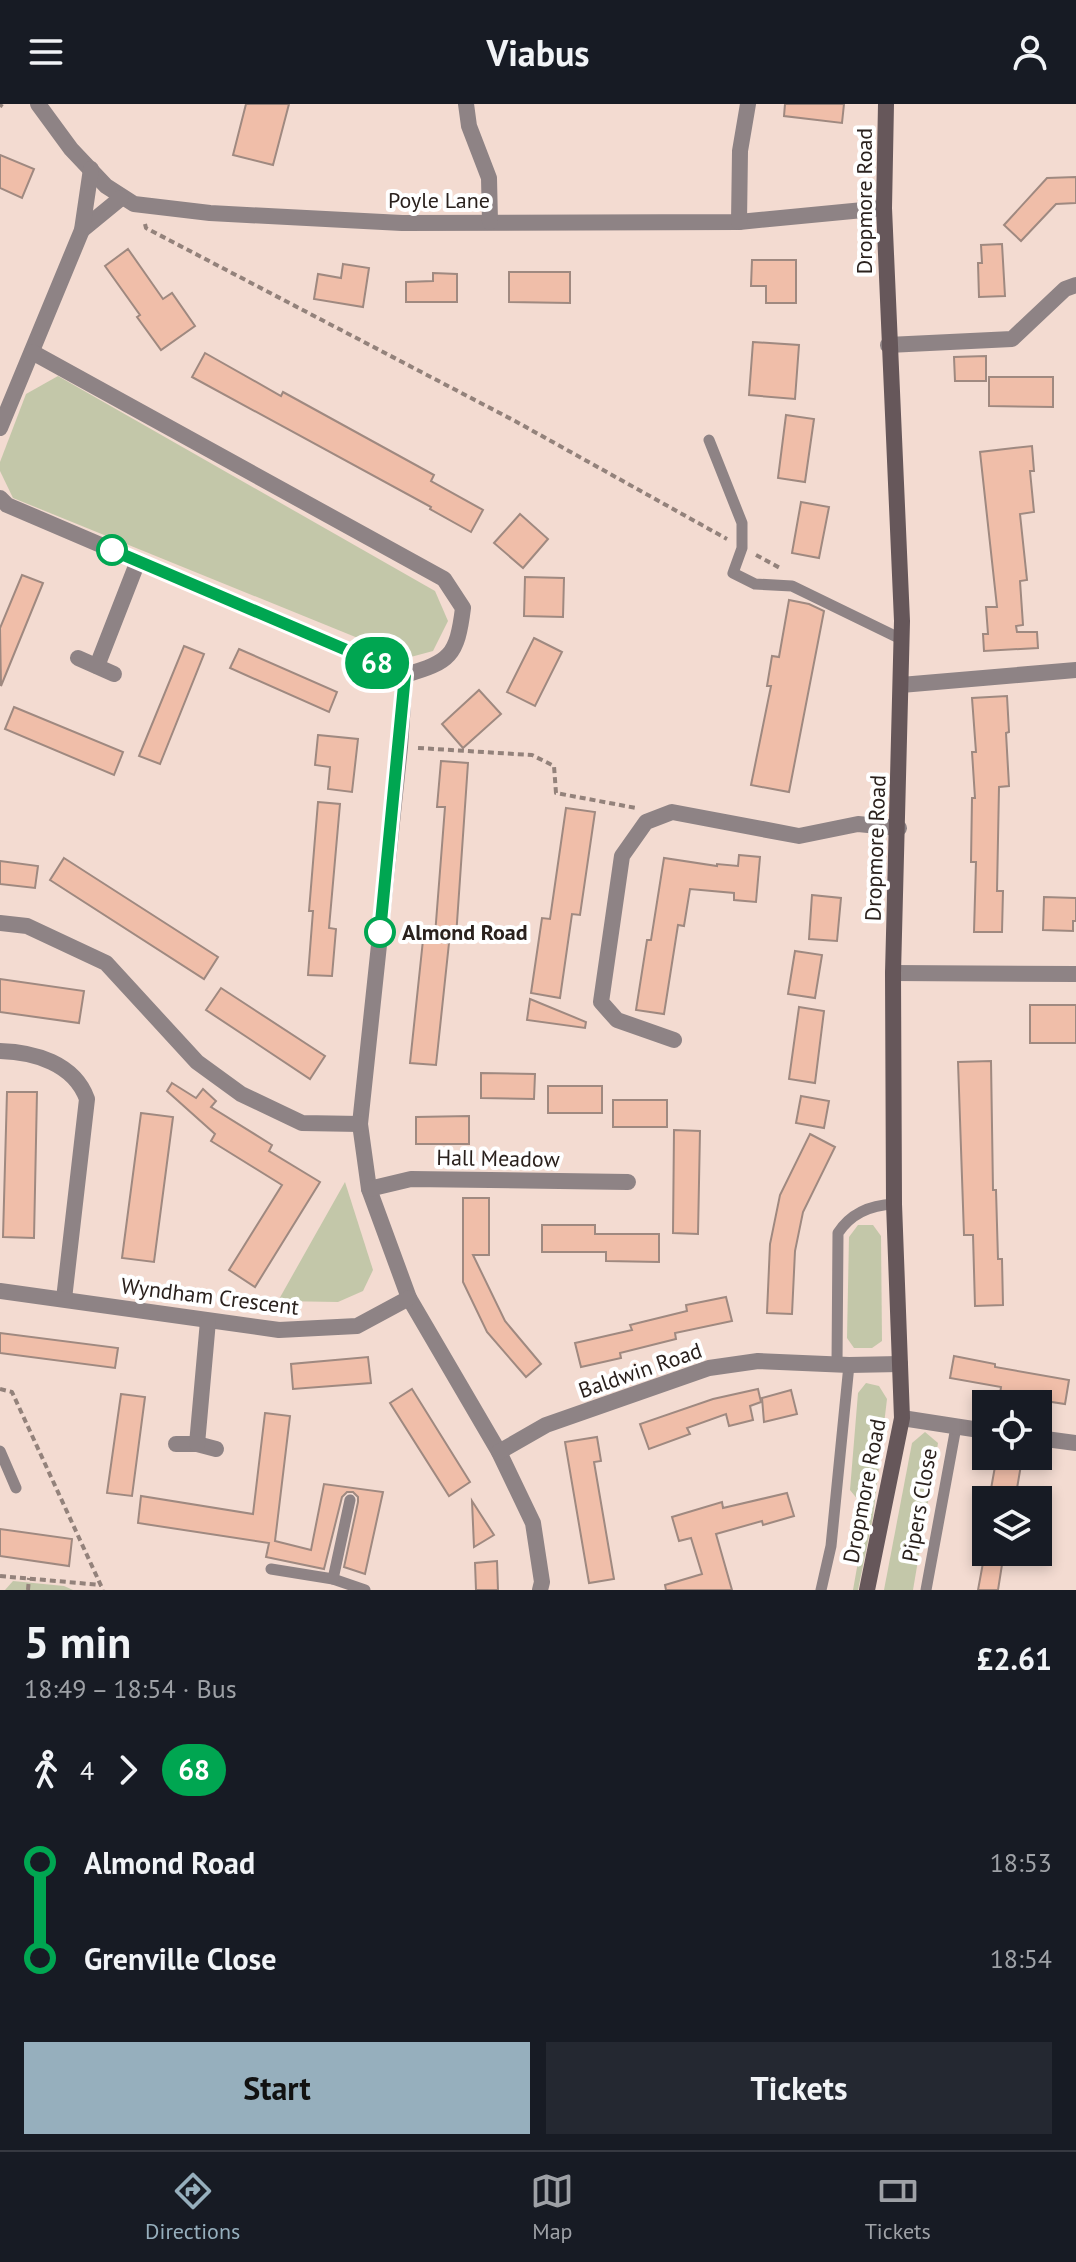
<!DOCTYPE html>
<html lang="en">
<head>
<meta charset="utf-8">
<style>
	:root { --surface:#171b24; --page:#242831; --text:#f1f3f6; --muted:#9ea1a6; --line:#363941; --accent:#96afbd }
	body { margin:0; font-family:"PT Sans",sans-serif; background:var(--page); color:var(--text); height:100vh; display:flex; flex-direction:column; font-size:30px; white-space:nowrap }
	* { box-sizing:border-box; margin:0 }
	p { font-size:26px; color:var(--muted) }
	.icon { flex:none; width:44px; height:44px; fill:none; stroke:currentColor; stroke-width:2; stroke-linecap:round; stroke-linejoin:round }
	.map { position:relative; height:1486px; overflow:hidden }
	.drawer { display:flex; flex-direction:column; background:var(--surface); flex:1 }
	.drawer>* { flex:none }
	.badge { padding:0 16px; border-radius:26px; font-size:28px; line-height:52px }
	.buttons { position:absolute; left:972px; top:1286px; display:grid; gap:16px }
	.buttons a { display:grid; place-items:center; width:80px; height:80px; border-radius:0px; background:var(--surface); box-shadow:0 4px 12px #0003; font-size:40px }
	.map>.badge { position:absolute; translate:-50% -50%; box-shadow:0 0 0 4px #fff }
	.legs { display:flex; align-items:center; gap:12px; height:88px; padding:0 24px; font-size:26px }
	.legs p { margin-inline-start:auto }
	.overview { display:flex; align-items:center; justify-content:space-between; height:136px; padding:0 24px }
	h1 { font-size:44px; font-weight:800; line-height:60px }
	.button { display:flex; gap:16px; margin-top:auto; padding:16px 24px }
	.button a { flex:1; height:92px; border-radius:0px; background:var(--accent); color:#111; font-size:32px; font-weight:800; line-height:92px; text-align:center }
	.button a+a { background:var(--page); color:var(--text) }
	ul { padding:0 24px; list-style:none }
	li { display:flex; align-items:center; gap:28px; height:96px; font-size:30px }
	li i { display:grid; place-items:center; width:12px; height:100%; margin:0 10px; background:currentColor }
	li i::after { content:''; width:20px; height:20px; margin:-10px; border:6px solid; border-radius:50%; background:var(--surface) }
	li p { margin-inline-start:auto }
	li:first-child i { background:linear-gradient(#0000 50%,currentColor 0) }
	li:last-child i { background:linear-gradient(currentColor 50%,#0000 0) }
	header { display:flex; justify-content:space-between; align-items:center; height:104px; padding:0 24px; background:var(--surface); font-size:36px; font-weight:800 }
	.tab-bar { display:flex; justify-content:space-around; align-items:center; height:112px; border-top:2px solid var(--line); background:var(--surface); font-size:22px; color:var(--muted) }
	.tab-bar a { display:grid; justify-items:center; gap:4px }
	.tab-bar .active { color:var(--accent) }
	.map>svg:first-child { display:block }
</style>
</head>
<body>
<header><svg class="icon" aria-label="menu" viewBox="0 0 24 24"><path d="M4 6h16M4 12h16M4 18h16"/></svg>Viabus<svg class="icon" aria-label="person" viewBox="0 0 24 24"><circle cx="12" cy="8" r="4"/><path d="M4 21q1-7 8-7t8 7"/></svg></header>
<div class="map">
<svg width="1076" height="1486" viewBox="0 0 1076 1486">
	<rect width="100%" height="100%" fill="#f3dbd1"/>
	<g fill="#c3c7a9">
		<polygon points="58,272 435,487 448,517 433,547 407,554 13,394 0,367 0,358 26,290"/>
		<polygon points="345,1078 373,1166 363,1187 338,1198 278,1197"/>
		<polygon points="858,1121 873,1121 881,1132 882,1237 872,1244 854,1244 847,1234 849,1133"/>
		<polygon points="866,1279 879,1282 887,1295 873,1413 858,1486 853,1486 867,1407 850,1386 858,1289"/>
		<polygon points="925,1328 938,1339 913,1486 884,1486 912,1339"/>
		<polygon points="13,1477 64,1482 73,1486 5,1486"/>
	</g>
	<g fill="#f0bea9" stroke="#9f8980" stroke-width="2">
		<polygon points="246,0 289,0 273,61 233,51"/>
		<polygon points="785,0 844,0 842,19 784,12"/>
		<polygon points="0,51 34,65 22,94 0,84"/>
		<polygon points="1076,73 1076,99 1056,100 1021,137 1004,121 1047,74"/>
		<polygon points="1002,140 1005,192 979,193 978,159 982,159 981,141"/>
		<polygon points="128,145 163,195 172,189 195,222 161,246 137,213 140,211 105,162"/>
		<polygon points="752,156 796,156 796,199 766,199 766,182 751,182"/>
		<polygon points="343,160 369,164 363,203 314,195 318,170 341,174"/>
		<polygon points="509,168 570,168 570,199 509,198"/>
		<polygon points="433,169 457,170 457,198 406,198 406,178 433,177"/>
		<polygon points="753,238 799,241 795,295 749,291"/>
		<polygon points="205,249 281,292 283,288 434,371 431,377 483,406 471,428 430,405 431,403 192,273"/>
		<polygon points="986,252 986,277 955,277 954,253"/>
		<polygon points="989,273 1053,273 1053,303 989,302"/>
		<polygon points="786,311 814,315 805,378 778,374"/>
		<polygon points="1032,342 1034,367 1030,367 1034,408 1020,410 1027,476 1020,477 1023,521 1016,522 1017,528 1037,528 1038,544 984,547 983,530 988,530 986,503 997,503 980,348"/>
		<polygon points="801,398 829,403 819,454 792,449"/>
		<polygon points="520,410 548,435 523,464 494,439"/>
		<polygon points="22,471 43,479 1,582 0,524"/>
		<polygon points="525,473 564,474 563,513 524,512"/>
		<polygon points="789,496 809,500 824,507 789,688 751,681 771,582 767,582 772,552 779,553"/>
		<polygon points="534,534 562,548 535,602 507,588"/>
		<polygon points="184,542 204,550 160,660 139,652"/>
		<polygon points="239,545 337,588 329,608 230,564"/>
		<polygon points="479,586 501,610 463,644 442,620"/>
		<polygon points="1007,592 1009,628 1006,629 1009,682 999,683 997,787 1003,787 1002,828 974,828 976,758 971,758 972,694 975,694 972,648 976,648 972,594"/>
		<polygon points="14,603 123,648 114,671 5,625"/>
		<polygon points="318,631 358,635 352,688 328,685 330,663 315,661"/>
		<polygon points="441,657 468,659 456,833 435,831 445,703 437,703"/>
		<polygon points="318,698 340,700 329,824 336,825 332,872 308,871 313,807 309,807"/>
		<polygon points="566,704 595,708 580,811 572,810 560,894 531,889 542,814 550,815"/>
		<polygon points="739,751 760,753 756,798 734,796 734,789 690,785 684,822 678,821 664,910 636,906 647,836 651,836 664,754 717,762 717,760 738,762"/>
		<polygon points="64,754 218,853 204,875 50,776"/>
		<polygon points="0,757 38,762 35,784 0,780"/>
		<polygon points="812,791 841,794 837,837 809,835"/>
		<polygon points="1044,793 1076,794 1076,817 1073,817 1073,827 1043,826"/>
		<polygon points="423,836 449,839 436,961 410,959"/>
		<polygon points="795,847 822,851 815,894 788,890"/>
		<polygon points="0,875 84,887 79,919 0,908"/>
		<polygon points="221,884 325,952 310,975 206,906"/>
		<polygon points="530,895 586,918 585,924 527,916"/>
		<rect x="1030" y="901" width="46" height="38"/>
		<polygon points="799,903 824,907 815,979 789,975"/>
		<polygon points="991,957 993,1086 996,1086 998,1155 1002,1155 1003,1201 975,1202 973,1131 964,1131 958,958"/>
		<polygon points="481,969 535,970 534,995 481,994"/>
		<polygon points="172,979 196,994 203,985 216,997 211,1003 272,1041 269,1047 320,1078 255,1183 229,1166 282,1081 211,1037 215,1030 167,987"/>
		<rect x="548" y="982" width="54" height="27"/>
		<polygon points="7,988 37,988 34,1134 3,1133"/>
		<polygon points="801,992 829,997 824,1024 796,1019"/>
		<rect x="613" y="996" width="54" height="27"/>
		<polygon points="141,1009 173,1013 154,1158 122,1154"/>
		<polygon points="469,1012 469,1040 416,1040 416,1013"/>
		<polygon points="674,1026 700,1027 698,1130 673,1129"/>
		<polygon points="810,1030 835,1043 803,1108 795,1147 792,1210 767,1209 770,1140 780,1091"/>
		<polygon points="463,1094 489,1094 489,1151 473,1151 505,1217 541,1260 526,1273 487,1228 463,1178"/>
		<polygon points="542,1121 595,1121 595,1130 659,1130 659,1158 606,1157 606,1148 542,1148"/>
		<polygon points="726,1193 732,1217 675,1229 676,1235 620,1249 621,1254 581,1263 575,1239 632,1226 630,1221 687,1207 686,1201"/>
		<polygon points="0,1229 118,1244 115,1264 0,1249"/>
		<polygon points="954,1252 995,1260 995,1263 1069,1276 1065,1300 1000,1290 1001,1283 950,1274"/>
		<polygon points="368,1253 371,1279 293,1285 291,1260"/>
		<polygon points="412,1285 470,1378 449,1392 390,1299"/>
		<polygon points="758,1285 761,1298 750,1302 753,1316 729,1322 726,1310 687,1324 690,1330 649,1345 640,1320 713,1295"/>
		<polygon points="791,1286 797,1310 764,1318 762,1294"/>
		<polygon points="121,1290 145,1293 132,1392 107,1389"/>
		<polygon points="265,1309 290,1312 275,1437 311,1446 324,1380 383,1388 365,1470 344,1463 358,1398 358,1393 353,1388 347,1388 342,1393 324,1465 266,1453 269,1439 138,1419 141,1392 253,1410"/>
		<polygon points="597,1333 601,1357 594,1358 614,1475 589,1479 565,1338"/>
		<polygon points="996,1357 1021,1361 1015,1396 989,1396"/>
		<polygon points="787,1389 794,1412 763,1421 762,1417 716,1430 732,1486 666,1486 665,1481 702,1470 691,1434 679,1437 672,1413 722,1398 723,1404"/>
		<polygon points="472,1397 494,1431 474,1443"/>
		<polygon points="0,1425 72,1435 69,1462 0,1452"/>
		<polygon points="985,1448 1004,1448 998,1486 978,1486"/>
		<polygon points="497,1457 498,1486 476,1486 475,1459"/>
	</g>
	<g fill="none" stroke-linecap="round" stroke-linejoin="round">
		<g stroke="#93827b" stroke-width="4" stroke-dasharray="6 4" stroke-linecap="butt">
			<polyline points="0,3 2,0"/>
			<polyline points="145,120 146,124 515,317 727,435"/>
			<polyline points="756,451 780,464"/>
			<polyline points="418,644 532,651 554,662 556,689 636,704"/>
			<polyline points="0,1285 12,1288 103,1486"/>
			<polyline points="0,1472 101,1481"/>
			<polyline points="28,1486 29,1474"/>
		</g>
		<g stroke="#8e8385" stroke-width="11">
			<polyline points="709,336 742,419 742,444 733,469 755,480 792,482 901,535"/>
			<path d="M837,1260L838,1129C851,1109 871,1101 894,1100"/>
			<polyline points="0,1347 16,1384"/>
			<polyline points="271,1465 333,1475 365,1486"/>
			<polyline points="333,1475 350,1396"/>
			<polyline points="821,1486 831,1442 849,1261"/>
			<polyline points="926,1486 956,1323"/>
		</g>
		<g stroke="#8e8385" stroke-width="16">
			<polyline points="38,0 71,45 106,82 134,100 210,109 402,119 739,118 884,104"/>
			<polyline points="466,0 469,22 489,74 490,118"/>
			<polyline points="739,118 740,47 748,0"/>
			<polyline points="82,126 121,94"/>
			<polyline points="888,241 1012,235 1065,185 1076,181"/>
			<polyline points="0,324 82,126 91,65"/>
			<path d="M0,394L7,401L405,571C450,558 457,552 463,504L444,475L32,248"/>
			<polyline points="78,554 114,570"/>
			<polyline points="97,562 138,457"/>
			<polyline points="405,571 400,643 360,1020 369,1085 409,1194 499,1348 533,1419 542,1478 540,1486"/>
			<polyline points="901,581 1076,566"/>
			<polyline points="0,819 27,822 106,859 197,958 241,990 302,1019 360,1020"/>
			<polyline points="893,869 1076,870"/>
			<polyline points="674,936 617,916 601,898 622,752 646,718 672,708 799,732 858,720 899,724"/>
			<path d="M0,947C34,948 74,959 87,995L64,1195"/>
			<polyline points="369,1085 411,1075 628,1078"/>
			<polyline points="0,1187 279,1226 357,1222 409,1194"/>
			<polyline points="902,1314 986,1327"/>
			<polyline points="1038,1334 1076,1339"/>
			<polyline points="176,1340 197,1340 216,1345"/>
			<polyline points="197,1340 208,1217"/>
			<polyline points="499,1348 546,1321 709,1264 758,1257 849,1261 900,1260"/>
		</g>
		<polyline stroke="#66575a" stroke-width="16" points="867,1486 902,1314 894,1100 893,869 902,517 884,104 886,0"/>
	</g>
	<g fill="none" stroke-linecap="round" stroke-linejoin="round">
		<g stroke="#fff" stroke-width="18">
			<polyline id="line-1" points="112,446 405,571 380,828"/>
		</g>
		<use href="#line-1" stroke="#00a651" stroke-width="12"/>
	</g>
	<g fill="#fff" stroke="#00a651" stroke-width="4">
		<circle cx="112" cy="446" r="14"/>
		<circle cx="380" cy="828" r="14"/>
	</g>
	<g text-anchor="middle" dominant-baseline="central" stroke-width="8" stroke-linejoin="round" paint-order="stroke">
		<g font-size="22" fill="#2a211d" stroke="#fff">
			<text x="439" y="96">Poyle Lane</text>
			<text transform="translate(864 97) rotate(-90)">Dropmore Road</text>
			<text transform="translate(875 744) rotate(-88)">Dropmore Road</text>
			<text transform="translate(498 1054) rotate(1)">Hall Meadow</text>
			<text transform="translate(210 1192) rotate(7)">Wyndham Crescent</text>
			<text transform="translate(640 1266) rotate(-19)">Baldwin Road</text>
			<text transform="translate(864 1387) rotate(-79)">Dropmore Road</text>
			<text transform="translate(919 1401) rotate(-80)">Pipers Close</text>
		</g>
		<g font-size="22" font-weight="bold" fill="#2a211d" stroke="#fff" text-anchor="start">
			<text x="402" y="828">Almond Road</text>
		</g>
	</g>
</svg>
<div class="buttons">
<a><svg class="icon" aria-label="locate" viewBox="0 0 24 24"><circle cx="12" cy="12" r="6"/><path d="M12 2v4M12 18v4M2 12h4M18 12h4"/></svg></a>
<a><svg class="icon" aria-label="layers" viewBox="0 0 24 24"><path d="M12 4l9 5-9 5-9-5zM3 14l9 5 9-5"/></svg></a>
</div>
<b class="badge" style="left:377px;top:559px;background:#00a651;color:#fff">68</b>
</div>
<section class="drawer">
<div class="overview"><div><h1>5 min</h1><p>18:49 – 18:54 · Bus</p></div><b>£2.61</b></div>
<div class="legs"><svg class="icon" aria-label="walk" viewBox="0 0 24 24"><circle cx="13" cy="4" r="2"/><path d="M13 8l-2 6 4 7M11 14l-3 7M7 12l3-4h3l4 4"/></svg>4<svg class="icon" aria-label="forward" viewBox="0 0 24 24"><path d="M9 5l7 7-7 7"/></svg><b class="badge" style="background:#00a651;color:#fff">68</b></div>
<ul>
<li><i style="color:#00a651"></i><b>Almond Road</b><p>18:53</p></li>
<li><i style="color:#00a651"></i><b>Grenville Close</b><p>18:54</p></li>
</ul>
<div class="button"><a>Start</a><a>Tickets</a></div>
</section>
<nav class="tab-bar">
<a class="active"><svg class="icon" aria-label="directions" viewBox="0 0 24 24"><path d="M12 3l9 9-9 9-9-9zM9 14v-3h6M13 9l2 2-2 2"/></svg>Directions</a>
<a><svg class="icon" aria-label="map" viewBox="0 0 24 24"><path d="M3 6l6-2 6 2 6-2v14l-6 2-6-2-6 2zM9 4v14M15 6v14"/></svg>Map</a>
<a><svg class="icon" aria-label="tickets" viewBox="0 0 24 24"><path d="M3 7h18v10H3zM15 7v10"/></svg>Tickets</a>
</nav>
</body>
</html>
